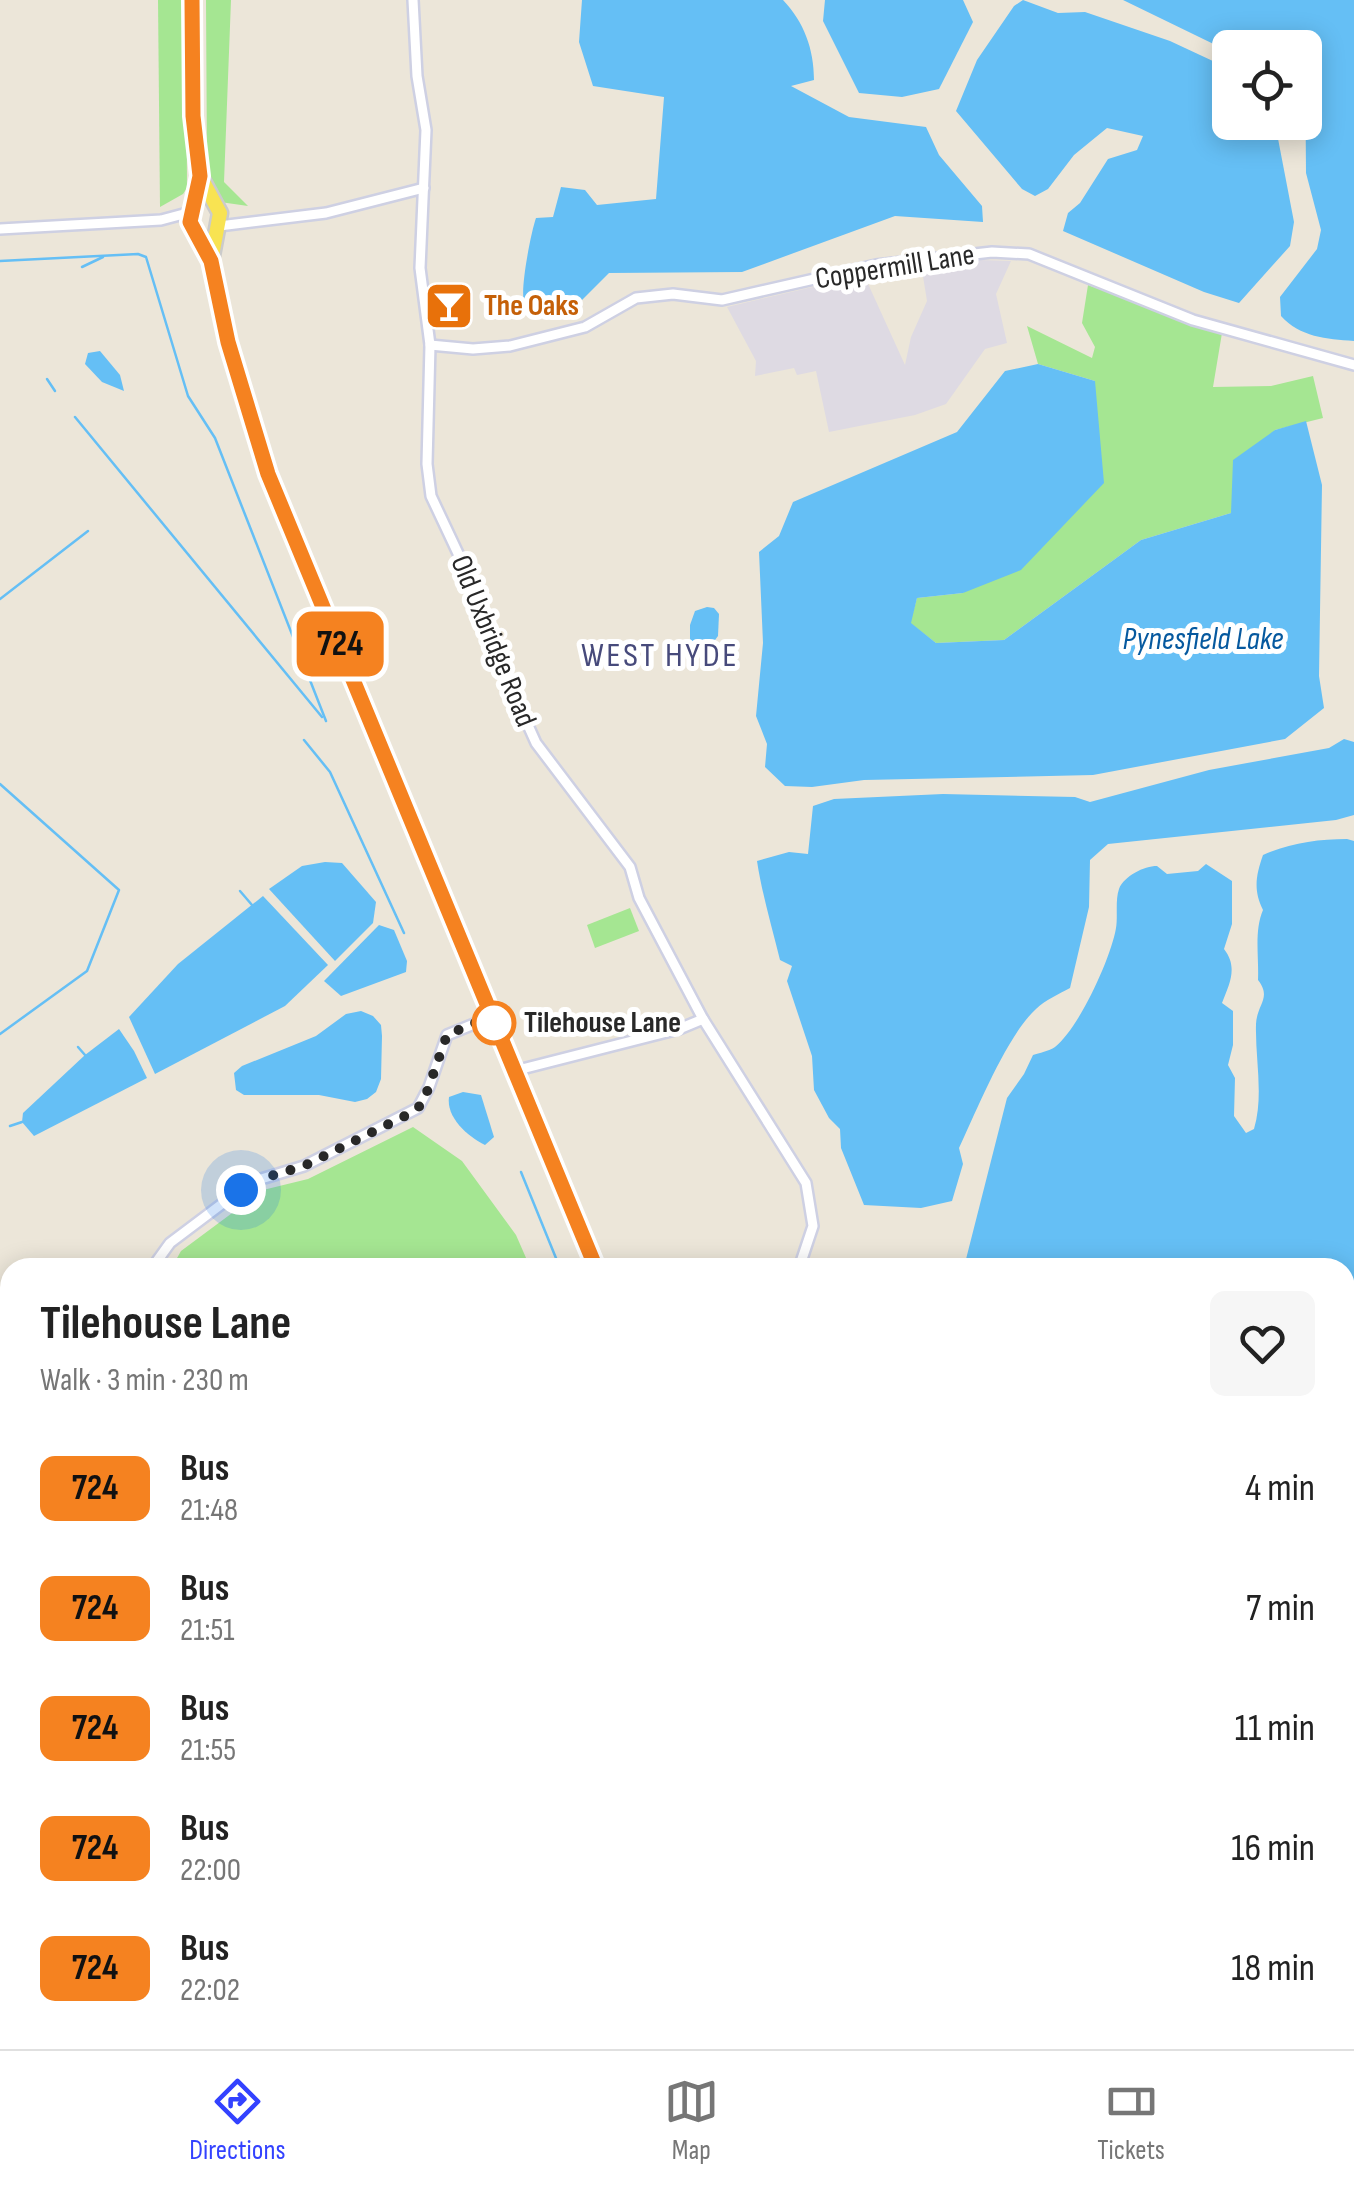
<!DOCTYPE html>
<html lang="en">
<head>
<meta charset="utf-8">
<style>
	:root { --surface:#fff; --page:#f6f6f6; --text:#222; --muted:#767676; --line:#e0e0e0; --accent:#3342ff }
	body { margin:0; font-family:"Sofia Sans Condensed",sans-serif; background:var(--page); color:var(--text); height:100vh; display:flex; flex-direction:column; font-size:38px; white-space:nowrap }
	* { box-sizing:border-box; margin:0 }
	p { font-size:32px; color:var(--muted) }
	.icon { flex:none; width:55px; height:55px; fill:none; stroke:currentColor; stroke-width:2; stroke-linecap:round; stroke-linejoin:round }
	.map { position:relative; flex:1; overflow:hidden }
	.panel { position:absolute; left:0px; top:1258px; width:1355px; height:792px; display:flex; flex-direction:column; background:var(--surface); border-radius:30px 30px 0 0; box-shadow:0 5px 25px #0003 }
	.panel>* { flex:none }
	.badge { padding:0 20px; border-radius:15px; font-size:35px; line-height:65px }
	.buttons { position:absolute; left:1212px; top:30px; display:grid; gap:20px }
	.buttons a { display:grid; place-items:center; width:110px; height:110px; border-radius:15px; background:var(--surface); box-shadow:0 5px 25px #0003; font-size:50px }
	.you { position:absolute; width:50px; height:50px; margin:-25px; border:8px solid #fff; border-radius:50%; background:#1a73e8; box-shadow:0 0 0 15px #1a73e833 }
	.map>.badge { position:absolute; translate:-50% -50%; box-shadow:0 0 0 5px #fff }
	.round { display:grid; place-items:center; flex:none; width:105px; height:105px; border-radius:15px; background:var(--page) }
	.overview { display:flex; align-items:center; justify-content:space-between; height:170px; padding:0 40px }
	h1 { font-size:48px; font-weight:700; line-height:75px }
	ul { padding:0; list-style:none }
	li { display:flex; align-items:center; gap:30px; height:120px; padding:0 40px }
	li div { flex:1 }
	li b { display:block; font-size:38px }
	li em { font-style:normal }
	li .badge { min-width:110px; font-weight:700; text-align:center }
	.tab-bar { display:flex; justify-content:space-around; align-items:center; height:140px; border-top:2px solid var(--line); background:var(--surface); font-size:28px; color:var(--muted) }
	.tab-bar a { display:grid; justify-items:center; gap:5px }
	.tab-bar .active { color:var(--accent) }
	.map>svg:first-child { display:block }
</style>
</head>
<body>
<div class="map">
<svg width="1354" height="2049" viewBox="0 0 1354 2049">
	<rect width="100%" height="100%" fill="#ece6d9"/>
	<polygon fill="#dedae3" points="948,259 1011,261 996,294 1007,343 985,349 946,404 915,415 829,432 816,371 797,375 794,368 755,376 756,361 727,307 864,275 905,365 911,337 927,301 921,264"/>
	<g fill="#a5e692">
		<polygon points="158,0 186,0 187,188 183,194 160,207"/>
		<polygon points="206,0 231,0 224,182 248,206 220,202 207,167"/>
		<polygon points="1088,285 1222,333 1213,387 1271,386 1313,376 1323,418 1275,430 1231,513 1141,540 1004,640 936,643 910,623 917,598 963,593 1095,381 1038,364 1027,326 1092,358 1095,347 1082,323"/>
		<polygon points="630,908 639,931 595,948 587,925"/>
		<polygon points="413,1127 462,1161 516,1235 530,1267 172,1267 181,1251 263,1190 308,1179"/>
		<polygon points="0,1714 10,1728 10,2040 225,2040 230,2049 0,2049"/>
		<polygon points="260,2040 363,2040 369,2049 265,2049"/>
		<polygon points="628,2040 756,2040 753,2049 627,2049"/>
	</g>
	<g fill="#65bff5">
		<path d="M582,0H783C804,22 814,49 814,80L791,86L849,117L926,127L939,155L982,206L983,222L895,216L742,272L609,273L576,306L524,301C520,289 531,232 536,218L553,217L561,187L585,190L597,205L656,199L664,97L593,86L579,42Z"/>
		<polygon points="825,0 963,0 973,22 939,89 902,97 859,93 823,21"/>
		<polygon points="1023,0 1058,13 1085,12 1170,41 1230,69 1230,122 1275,123 1294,222 1290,246 1239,303 1204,292 1063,231 1068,213 1080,203 1108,159 1137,150 1143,136 1107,128 1074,155 1048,189 1035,196 1022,189 956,111 977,60 1014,6"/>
		<path d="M1123,0H1354V341C1326,339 1300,337 1281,316L1280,297L1317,249L1321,230L1306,173L1305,48H1230V52Z"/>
		<polygon points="100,351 120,375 124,391 102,382 85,364 88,353"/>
		<polygon points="1038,364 1095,381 1104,483 1021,570 963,593 917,598 911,623 936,643 1004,640 1141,540 1231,513 1233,460 1275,430 1306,421 1322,485 1319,676 1324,708 1285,739 1093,775 864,780 812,787 785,786 765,767 767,744 756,716 763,643 759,552 779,536 793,502 957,432 1005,371"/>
		<polygon points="707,607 714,608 719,614 718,636 709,648 698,651 690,644 690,625 695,611"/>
		<path d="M1344,739L1354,742V815L1336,820L1108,844L1090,860L1089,907L1070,988C1059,994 1045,1000 1036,1009C1007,1035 976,1112 959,1148L963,1164L952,1201L921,1208L864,1205L841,1148L840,1129L829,1118L814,1090L812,1056L787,981L792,966L780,960C772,927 762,894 757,861L789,852L808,854L813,806L834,799L943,794L1075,797L1090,802L1209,770L1329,748Z"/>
		<path d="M1347,839L1354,841V1293H1345V1268L964,1267L1007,1098L1024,1074L1033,1055C1039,1053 1049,1051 1055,1047C1079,1028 1111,958 1116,928C1118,917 1115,900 1119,889C1124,876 1144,866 1157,866L1167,874L1198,871L1206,864L1232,881V924L1224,949C1238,967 1230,983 1222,1003L1233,1011V1045L1228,1065L1235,1078L1234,1116L1246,1133L1254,1129C1264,1095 1255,1059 1256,1024C1257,1004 1272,998 1258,980C1259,956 1254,931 1263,910C1253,890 1256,875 1263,855C1290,843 1318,839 1347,839Z"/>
		<polygon points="325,862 342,863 376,902 373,923 335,961 269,889 302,866"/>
		<polygon points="263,896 328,965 285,1006 155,1074 129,1017 178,964"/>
		<polygon points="379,925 394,930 407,961 406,972 341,996 324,981"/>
		<polygon points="361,1011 373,1016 381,1025 382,1036 381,1079 376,1092 367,1099 355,1102 319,1095 244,1095 236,1090 234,1073 242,1066 316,1036 346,1014"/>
		<polygon points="119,1029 134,1051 147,1078 34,1136 22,1122 23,1113 85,1055"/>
		<path d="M463,1092L481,1095L494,1137L485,1145C467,1136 446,1117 449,1097Z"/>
		<polygon points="1345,1340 1354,1340 1354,2049 1199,2049 1193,2040 1345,2040"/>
	</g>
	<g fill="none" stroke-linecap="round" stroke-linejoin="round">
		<g stroke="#65bff5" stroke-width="2.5">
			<polyline points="0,261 138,254 146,257 188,396 215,438 326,721"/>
			<polyline points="82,267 103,257"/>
			<polyline points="47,379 55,391"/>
			<polyline points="75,417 322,717"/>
			<polyline points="0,599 88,531"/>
			<polyline points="304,740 330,772 404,933"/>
			<polyline points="0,784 119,890 87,971 0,1034"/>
			<polyline points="240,891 252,905"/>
			<polyline points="78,1047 85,1055"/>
			<polyline points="10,1126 22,1122"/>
			<polyline points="521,1172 560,1268"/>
			<polyline points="865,2040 866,2049"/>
			<polyline points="1065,2040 1070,2049"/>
		</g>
		<polyline stroke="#65bff5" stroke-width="10" points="1345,1314 1354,1314"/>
		<g stroke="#ced0e3" stroke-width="14">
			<g id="minor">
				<polyline points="413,0 417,76 426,130 420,268 430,345 427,464 431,496 463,564 482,623 536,743 630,867 639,898 703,1019 806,1183 813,1226 799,1268"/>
				<polyline points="219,226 326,213 424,188"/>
				<polyline points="0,229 161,220 191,212"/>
				<polyline points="430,345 473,349 510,346 585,327 636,298 673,294 722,300 876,265 992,252 1029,254 1193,320 1354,365"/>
				<polyline points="514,1071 679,1029 703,1019"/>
				<polyline points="152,1268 170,1243 251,1182 304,1166 418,1108 429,1087 447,1035 491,1017"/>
				<polyline points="0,1571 10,1562"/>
				<polyline points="248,2040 253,2049"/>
				<polyline points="944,2040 947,2049"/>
			</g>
		</g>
		<g stroke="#cbcbcb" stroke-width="19">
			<g id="primary">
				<polyline points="192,0 193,116 200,176 190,222 211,261 228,342 268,474 596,1268"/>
				<polyline points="200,176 220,213 211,261"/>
				<polyline points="906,2040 908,2049"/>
			</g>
		</g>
		<use href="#minor" stroke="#fff" stroke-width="9"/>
		<use href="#primary" stroke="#f8e352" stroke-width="14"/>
	</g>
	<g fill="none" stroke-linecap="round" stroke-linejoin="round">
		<g stroke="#fff" stroke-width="22">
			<polyline id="line" points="192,0 193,116 200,176 190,222 211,261 228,342 268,474 596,1268"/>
		</g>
		<use href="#line" stroke="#f58220" stroke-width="15"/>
		<polyline stroke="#282828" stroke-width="10" stroke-dasharray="0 18" points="241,1190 251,1182 304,1166 413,1112 423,1103 447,1035 491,1016 494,1023"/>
	</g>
	<defs>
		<g id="bar-square" transform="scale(2.5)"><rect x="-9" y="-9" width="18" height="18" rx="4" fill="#e8710a" stroke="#fff"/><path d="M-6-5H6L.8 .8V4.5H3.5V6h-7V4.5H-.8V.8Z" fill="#fff"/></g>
	</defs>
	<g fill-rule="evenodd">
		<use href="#bar-square" x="449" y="306"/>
	</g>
	<circle fill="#fff" stroke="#f58220" stroke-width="5" cx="494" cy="1023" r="20"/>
	<g text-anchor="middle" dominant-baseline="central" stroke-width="10" stroke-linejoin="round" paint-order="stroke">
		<g font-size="30" fill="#282828" stroke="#fff">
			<text transform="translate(895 267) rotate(-9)">Coppermill Lane</text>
			<text transform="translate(493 641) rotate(68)">Old Uxbridge Road</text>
		</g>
		<g font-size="30" font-weight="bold" fill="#c56008" stroke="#fff" text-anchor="start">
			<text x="484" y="306">The Oaks</text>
		</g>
		<g font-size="30" font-weight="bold" fill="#282828" stroke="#fff" text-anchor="start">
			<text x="524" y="1023">Tilehouse Lane</text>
		</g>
		<g font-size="32" font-style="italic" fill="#06599f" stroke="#fff">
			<text x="1203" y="639">Pynesfield Lake</text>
		</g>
		<g font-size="35" letter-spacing="2.5" fill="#474a7b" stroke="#fff">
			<text x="660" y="655">WEST HYDE</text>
		</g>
	</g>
</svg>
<div class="buttons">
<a><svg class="icon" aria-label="locate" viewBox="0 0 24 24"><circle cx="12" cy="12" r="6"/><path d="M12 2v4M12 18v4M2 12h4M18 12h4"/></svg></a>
</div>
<div class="you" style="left:241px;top:1190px"></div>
<b class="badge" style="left:340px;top:644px;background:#f58220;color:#111">724</b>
<section class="panel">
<div class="overview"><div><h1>Tilehouse Lane</h1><p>Walk · 3 min · 230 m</p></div><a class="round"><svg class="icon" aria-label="heart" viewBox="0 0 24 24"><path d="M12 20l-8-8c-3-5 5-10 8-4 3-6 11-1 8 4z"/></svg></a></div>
<ul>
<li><span class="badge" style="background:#f58220;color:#111">724</span><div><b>Bus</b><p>21:48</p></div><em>4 min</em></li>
<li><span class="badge" style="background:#f58220;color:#111">724</span><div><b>Bus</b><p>21:51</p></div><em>7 min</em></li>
<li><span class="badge" style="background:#f58220;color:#111">724</span><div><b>Bus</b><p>21:55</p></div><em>11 min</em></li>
<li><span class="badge" style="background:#f58220;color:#111">724</span><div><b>Bus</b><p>22:00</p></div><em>16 min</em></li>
<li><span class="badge" style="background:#f58220;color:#111">724</span><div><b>Bus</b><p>22:02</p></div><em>18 min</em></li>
</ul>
</section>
</div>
<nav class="tab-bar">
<a class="active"><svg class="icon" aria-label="directions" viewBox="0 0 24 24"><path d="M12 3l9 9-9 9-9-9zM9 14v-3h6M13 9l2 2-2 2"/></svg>Directions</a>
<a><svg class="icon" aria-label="map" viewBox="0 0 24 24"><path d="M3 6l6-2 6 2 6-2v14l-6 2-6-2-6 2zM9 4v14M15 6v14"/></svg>Map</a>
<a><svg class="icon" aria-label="tickets" viewBox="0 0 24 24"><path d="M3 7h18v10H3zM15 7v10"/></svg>Tickets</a>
</nav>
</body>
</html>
